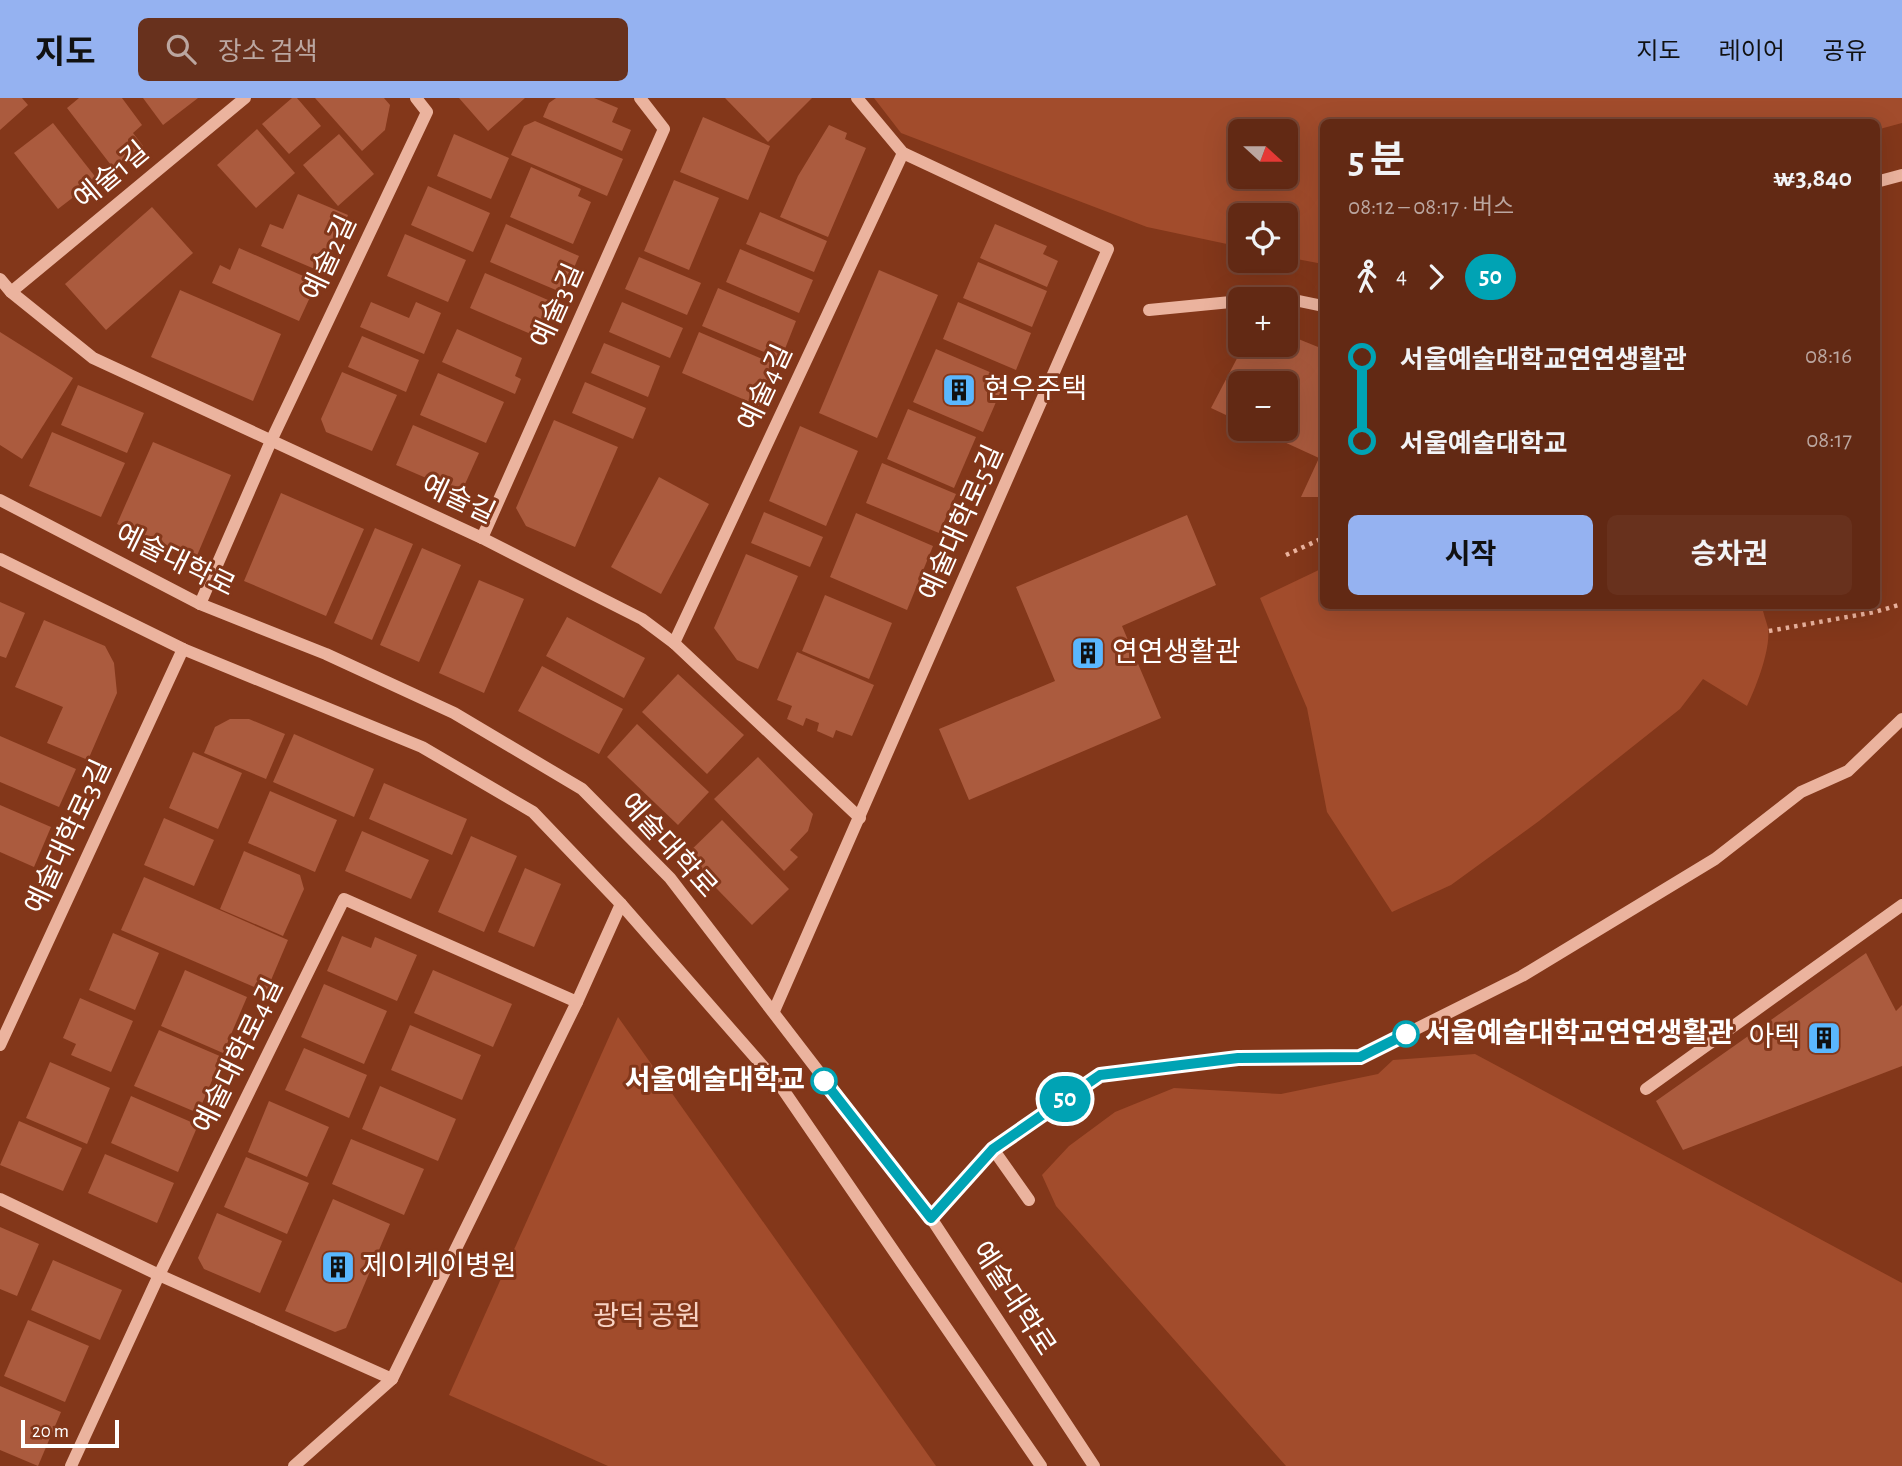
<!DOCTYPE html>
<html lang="ko">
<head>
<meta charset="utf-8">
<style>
	:root { --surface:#622914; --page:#68311d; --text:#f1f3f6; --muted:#bba6a0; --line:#764534; --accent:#95b2f1 }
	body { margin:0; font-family:"Alegreya Sans","Noto Sans KR",sans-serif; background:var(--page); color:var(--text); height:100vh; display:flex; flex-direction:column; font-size:26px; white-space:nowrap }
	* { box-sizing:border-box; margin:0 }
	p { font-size:23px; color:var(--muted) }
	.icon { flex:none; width:38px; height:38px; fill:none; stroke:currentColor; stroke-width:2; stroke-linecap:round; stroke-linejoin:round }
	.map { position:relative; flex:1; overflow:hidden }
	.drawer { position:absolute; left:1320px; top:21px; width:560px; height:490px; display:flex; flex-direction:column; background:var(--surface); border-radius:10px; box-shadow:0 7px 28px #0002,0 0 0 2px var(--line) }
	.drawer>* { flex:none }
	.badge { padding:0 14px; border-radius:23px; font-size:24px; line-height:46px }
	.needle { width:46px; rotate:111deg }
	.fabs { position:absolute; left:1228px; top:21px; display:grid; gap:14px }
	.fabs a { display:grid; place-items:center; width:70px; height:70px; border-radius:10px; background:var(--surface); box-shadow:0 7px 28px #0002,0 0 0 2px var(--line); font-size:35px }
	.scale { position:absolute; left:21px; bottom:18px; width:98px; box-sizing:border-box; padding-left:7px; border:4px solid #fff; border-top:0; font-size:19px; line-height:24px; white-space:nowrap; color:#fff; -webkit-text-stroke:5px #83371a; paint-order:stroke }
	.map>.badge { position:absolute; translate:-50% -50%; box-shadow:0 0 0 4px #fff }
	.legs { display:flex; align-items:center; gap:10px; height:77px; padding:0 28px; font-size:23px }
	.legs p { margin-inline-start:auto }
	.head { display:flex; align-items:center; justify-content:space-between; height:119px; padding:0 28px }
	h1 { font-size:38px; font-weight:700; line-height:52px }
	.action { display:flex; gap:14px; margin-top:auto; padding:14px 28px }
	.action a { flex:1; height:80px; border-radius:10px; background:var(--accent); color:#111; font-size:28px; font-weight:700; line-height:80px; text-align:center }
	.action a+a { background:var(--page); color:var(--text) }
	ul { padding:0 28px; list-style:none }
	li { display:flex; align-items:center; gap:24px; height:84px; font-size:26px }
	li i { display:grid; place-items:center; width:10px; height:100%; margin:0 9px; background:currentColor }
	li i::after { content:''; width:18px; height:18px; margin:-9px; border:5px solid; border-radius:50%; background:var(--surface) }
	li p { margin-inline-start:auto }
	li:first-child i { background:linear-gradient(#0000 50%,currentColor 0) }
	li:last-child i { background:linear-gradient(currentColor 50%,#0000 0) }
	header { display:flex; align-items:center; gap:42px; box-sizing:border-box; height:98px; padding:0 35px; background:var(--accent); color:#111 }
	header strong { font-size:33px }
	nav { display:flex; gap:38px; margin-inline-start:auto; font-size:24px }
	.search { width:490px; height:63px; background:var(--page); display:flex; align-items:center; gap:18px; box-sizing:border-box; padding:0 24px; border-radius:10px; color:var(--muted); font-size:26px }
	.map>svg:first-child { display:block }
</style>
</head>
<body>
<header>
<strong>지도</strong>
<div class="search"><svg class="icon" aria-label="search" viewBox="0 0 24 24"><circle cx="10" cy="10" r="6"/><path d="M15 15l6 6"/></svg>장소 검색</div>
<nav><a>지도</a><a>레이어</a><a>공유</a></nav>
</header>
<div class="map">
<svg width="1902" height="1368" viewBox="0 0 1902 1368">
	<rect width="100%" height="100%" fill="#83371a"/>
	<g fill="#a24c2c" fill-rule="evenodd">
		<path d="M874,0H1902V25L1876,32V24H1323V166L1286,159V117H1241V149L1147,129L901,35ZM1241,33H1286V79H1241Z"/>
		<path d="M1323,470V508H1762C1763,515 1766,522 1768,530C1771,551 1756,589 1747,608L1703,581L1680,611L1539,723L1451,787L1392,814L1327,714L1307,610L1260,500Z"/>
		<polygon points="618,919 936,1368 608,1368 449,1297"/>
		<polygon points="1475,956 1902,1185 1902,1368 1286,1368 1056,1108 1042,1077 1069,1048 1115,1014 1174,990 1281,996 1378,976 1393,962"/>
	</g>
	<g fill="#ab5b3e">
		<polygon points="0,0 22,0 28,7 0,32"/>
		<polygon points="79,0 122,0 142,27 133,35 143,48 114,71 67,10"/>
		<polygon points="143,0 198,0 163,27"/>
		<polygon points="292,0 297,0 321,28 289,56 262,26"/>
		<polygon points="315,0 384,0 390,7 385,32 362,53"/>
		<polygon points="459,0 525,0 488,33"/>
		<polygon points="556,0 594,0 618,10 612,24 631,32 622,53 543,19 549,5"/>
		<polygon points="725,0 812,0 768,44"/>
		<polygon points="703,19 770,48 748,102 680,74"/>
		<polygon points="535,23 623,61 607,98 511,57 524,28"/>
		<polygon points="53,25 97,81 58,111 14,55"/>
		<polygon points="829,27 847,35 845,41 866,50 828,139 780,119 798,78"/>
		<polygon points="257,31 295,75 256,110 217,67"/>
		<polygon points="339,36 374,76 338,108 303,67"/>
		<polygon points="454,36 509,60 491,101 437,78"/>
		<polygon points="531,69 581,91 578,98 591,104 573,146 510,119"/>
		<polygon points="674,82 719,100 689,172 644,153"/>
		<polygon points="428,88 490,115 473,154 411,127"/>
		<polygon points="298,96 348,117 324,175 261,148 270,126 283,131"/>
		<polygon points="152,109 193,155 106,232 65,186"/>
		<polygon points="760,114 827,143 814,174 746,146"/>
		<polygon points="506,126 579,158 563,195 490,164"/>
		<polygon points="995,126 1047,148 1043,156 1058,163 1047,189 980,160"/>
		<polygon points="405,136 466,162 448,204 387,178"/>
		<polygon points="239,150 317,184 299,223 212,185 220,167 230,172"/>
		<polygon points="740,151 813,182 799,215 726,184"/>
		<polygon points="639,159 701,185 687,217 625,191"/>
		<polygon points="978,164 1047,193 1032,229 963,200"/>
		<polygon points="879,172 938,197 877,340 819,315"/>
		<polygon points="485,175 555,205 540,240 470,210"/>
		<polygon points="718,190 796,223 781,261 702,228"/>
		<polygon points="180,192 281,236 253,303 151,259"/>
		<polygon points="371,204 409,220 416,204 441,215 424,256 360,229"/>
		<polygon points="622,204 683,230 670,260 609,234"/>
		<polygon points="958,204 1031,235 1016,272 943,241"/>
		<polygon points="457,231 522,260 515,278 521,281 515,296 442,264"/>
		<polygon points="0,234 73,280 22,361 0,347"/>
		<polygon points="699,234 776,267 759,308 682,275"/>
		<polygon points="1286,236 1323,251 1323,399 1301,399 1319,360 1256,331 1286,331 1286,285 1241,285 1241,324 1211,310 1244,247 1286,247"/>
		<polygon points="362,238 419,262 406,294 348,269"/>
		<polygon points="604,245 660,268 648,299 591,275"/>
		<polygon points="936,251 1006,281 983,334 913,304"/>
		<polygon points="342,274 397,297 372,353 326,334 321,321"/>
		<polygon points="438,275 504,304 486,345 420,317"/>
		<polygon points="585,284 646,310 633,341 572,315"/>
		<polygon points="78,287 144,315 127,355 61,327"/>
		<polygon points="908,311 976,339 954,390 887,361"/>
		<polygon points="554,322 618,349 575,449 526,428 516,410"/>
		<polygon points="413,327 479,355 461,395 396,367"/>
		<polygon points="800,328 858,353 826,428 769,403"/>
		<polygon points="52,334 125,365 101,419 29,388"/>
		<polygon points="153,344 231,377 196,460 117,426"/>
		<polygon points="882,365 956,396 939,435 866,405"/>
		<polygon points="659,379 709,406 661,496 611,469"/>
		<polygon points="281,395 364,431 326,518 244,483"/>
		<polygon points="764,414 823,439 810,469 751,445"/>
		<polygon points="856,415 933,448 907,512 830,479"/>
		<polygon points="1187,417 1216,487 1122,528 1161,620 969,702 939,631 1055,583 1016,489"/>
		<polygon points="375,430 413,446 372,542 334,525"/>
		<polygon points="422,450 461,467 419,564 380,547"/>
		<polygon points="746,456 798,478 758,571 737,562 714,530"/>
		<polygon points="479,482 524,501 484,595 439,575"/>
		<polygon points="825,497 892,525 869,581 802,553"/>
		<polygon points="0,504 25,515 6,560 0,558"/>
		<polygon points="567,519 645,560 624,600 546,558"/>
		<polygon points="44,522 105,548 114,565 117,595 88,662 47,645 63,609 15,589"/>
		<polygon points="797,554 874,587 852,638 836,632 833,640 817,633 819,625 806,620 803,628 787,621 792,608 777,602"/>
		<polygon points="542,568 623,611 599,656 518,613"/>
		<polygon points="678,576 744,637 707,676 642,614"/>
		<polygon points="230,621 249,621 285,636 266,681 204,655 215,629"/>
		<polygon points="637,626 709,694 678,727 607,659"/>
		<polygon points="294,636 374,671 354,719 273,684"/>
		<polygon points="0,638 76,671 59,709 0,684"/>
		<polygon points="193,654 242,675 218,731 169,710"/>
		<polygon points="758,659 813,716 808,733 790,752 798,759 784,773 714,701"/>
		<polygon points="384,685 467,721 452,757 369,721"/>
		<polygon points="270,693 337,722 315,774 248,745"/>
		<polygon points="0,707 51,729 34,769 0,754"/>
		<polygon points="164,720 214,742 194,788 144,767"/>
		<polygon points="722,722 789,791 752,827 685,758"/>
		<polygon points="362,733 429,762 411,801 345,773"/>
		<polygon points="471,738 517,758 484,834 438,814"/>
		<polygon points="244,753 300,777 304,791 283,838 220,811"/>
		<polygon points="525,770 561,786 534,849 498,834"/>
		<polygon points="144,779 288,842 266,894 121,832"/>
		<polygon points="113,835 159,855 135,912 89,892"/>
		<polygon points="342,838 371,850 375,839 417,857 397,903 327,873"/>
		<polygon points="1866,855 1896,913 1902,907 1902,968 1683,1052 1656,1003"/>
		<polygon points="185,872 247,899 223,955 161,928"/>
		<polygon points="433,872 512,906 493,949 414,915"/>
		<polygon points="324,886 387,913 364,966 301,939"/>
		<polygon points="80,900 133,923 111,974 71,957 76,946 63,940"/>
		<polygon points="410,927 481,957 462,1002 391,972"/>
		<polygon points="159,932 222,959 198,1015 134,988"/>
		<polygon points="304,950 367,977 349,1020 285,992"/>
		<polygon points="50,964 110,990 87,1046 26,1020"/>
		<polygon points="380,988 456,1021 438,1063 362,1031"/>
		<polygon points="131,998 198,1027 178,1074 111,1045"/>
		<polygon points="269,1003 329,1029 307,1079 248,1054"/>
		<polygon points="19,1023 82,1050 63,1093 0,1067"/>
		<polygon points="351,1041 424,1071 404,1117 332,1086"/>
		<polygon points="105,1056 174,1085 157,1125 88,1095"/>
		<polygon points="246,1059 309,1085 287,1136 224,1109"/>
		<polygon points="333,1101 390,1126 346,1230 335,1234 285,1213"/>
		<polygon points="217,1115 282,1143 260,1195 204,1171 198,1160"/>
		<polygon points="0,1129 39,1146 17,1198 0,1191"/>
		<polygon points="53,1162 122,1192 100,1242 31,1212"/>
		<polygon points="28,1222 89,1248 65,1304 4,1278"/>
		<polygon points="0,1288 61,1314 38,1368 0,1352"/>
	</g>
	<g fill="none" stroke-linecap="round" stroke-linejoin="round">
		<g stroke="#ebb39e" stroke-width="4.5" stroke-dasharray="3.5 5" stroke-linecap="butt">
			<polyline points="1286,457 1323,440"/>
			<polyline points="1769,533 1875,514 1902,506"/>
		</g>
		<g stroke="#ebb39e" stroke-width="12">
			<polyline points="1876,84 1902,77"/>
			<polyline points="0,181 11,194 93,260 482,440 642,521 674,545 860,720"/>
			<polyline points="11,194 245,0"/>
			<polyline points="1250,201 1275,198 1323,208"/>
			<polyline points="1149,212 1241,203"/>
			<polyline points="0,402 200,506 326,556 454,615 582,691 670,780 931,1120 1094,1368"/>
			<polyline points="482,440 664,31 640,0"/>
			<polyline points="0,461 183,551 422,649 533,714 621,806 782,990 1041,1368"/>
			<polyline points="200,506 271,343 427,14 416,0"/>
			<polyline points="674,545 903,55"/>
			<polyline points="774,913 1108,151 903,55 857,0"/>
			<polyline points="0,947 183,551"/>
			<polyline points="1646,991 1902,807"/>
			<polyline points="993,1051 1029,1102"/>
			<polyline points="0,1101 159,1177 392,1281"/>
			<polyline points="931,1120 993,1051 1100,977 1238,960 1360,959 1522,878 1715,761 1801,694 1848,673 1902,621"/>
			<polyline points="71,1368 159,1177 344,801 577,904"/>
			<polyline points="294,1368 392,1281 577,904 621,806"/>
		</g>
	</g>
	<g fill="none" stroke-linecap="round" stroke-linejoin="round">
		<g stroke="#fff" stroke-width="16">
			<polyline id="line-1" points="824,983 931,1120 993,1051 1100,977 1238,960 1360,959 1406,936"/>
		</g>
		<use href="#line-1" stroke="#00a3b4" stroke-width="10"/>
	</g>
	<defs>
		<g id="building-square" transform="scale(1.75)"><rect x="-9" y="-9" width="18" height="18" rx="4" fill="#5ab7fe" stroke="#83371a"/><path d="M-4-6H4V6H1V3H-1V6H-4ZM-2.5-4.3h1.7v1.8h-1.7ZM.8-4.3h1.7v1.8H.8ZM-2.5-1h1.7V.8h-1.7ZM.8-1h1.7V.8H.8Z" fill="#111"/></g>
	</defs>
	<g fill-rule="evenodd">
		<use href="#building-square" x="959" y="292"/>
		<use href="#building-square" x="1088" y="555"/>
		<use href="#building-square" x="1824" y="940"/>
		<use href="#building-square" x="338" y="1169"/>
	</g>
	<g fill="#fff" stroke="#00a3b4" stroke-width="3.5">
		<circle cx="1406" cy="936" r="12"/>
		<circle cx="824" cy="983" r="12"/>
	</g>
	<g text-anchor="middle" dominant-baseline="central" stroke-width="6" stroke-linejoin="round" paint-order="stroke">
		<g font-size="28" fill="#fff" stroke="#83371a">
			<text transform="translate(112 78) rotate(-40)">예술1길</text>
			<text transform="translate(330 160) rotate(-65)">예술2길</text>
			<text transform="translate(558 208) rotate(-66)">예술3길</text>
			<text transform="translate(766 290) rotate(-65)">예술4길</text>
			<text transform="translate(458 402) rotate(25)">예술길</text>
			<text transform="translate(962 425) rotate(-66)">예술대학로5길</text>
			<text transform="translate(175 463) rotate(26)">예술대학로</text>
			<text transform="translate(69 739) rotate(-65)">예술대학로3길</text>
			<text transform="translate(668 748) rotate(48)">예술대학로</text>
			<text transform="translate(239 958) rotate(-64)">예술대학로4길</text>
			<text transform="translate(1013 1201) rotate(57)">예술대학로</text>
		</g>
		<g font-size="28" fill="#fff" stroke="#83371a" text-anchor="start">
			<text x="984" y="292">현우주택</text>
			<text x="1112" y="555">연연생활관</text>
			<text x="1800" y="940" text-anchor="end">아텍</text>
			<text x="362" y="1169">제이케이병원</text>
		</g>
		<g font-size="28" font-weight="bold" fill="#fff" stroke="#83371a" text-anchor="start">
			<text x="1425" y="936">서울예술대학교연연생활관</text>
			<text x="805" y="983" text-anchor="end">서울예술대학교</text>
		</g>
		<g font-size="28" fill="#f8d2c3" stroke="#83371a">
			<text x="647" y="1219">광덕 공원</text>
		</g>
	</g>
</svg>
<div class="fabs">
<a><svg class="needle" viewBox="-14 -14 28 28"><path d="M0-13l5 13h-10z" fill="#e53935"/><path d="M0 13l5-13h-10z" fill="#bba6a0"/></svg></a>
<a><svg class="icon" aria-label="locate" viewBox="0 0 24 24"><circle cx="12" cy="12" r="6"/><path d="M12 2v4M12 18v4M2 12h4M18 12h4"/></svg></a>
<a>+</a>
<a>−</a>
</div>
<div class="scale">20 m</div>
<b class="badge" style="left:1065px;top:1001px;background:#00a3b4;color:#fff">50</b>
<section class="drawer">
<div class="head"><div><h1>5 분</h1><p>08:12 – 08:17 · 버스</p></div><b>₩3,840</b></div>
<div class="legs"><svg class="icon" aria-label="walk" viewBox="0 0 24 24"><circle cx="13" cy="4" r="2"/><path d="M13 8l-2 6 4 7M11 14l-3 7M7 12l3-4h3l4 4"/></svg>4<svg class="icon" aria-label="forward" viewBox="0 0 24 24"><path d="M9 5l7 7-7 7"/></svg><b class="badge" style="background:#00a3b4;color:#fff">50</b></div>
<ul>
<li><i style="color:#00a3b4"></i><b>서울예술대학교연연생활관</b><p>08:16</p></li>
<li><i style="color:#00a3b4"></i><b>서울예술대학교</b><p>08:17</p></li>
</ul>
<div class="action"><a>시작</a><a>승차권</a></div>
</section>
</div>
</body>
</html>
